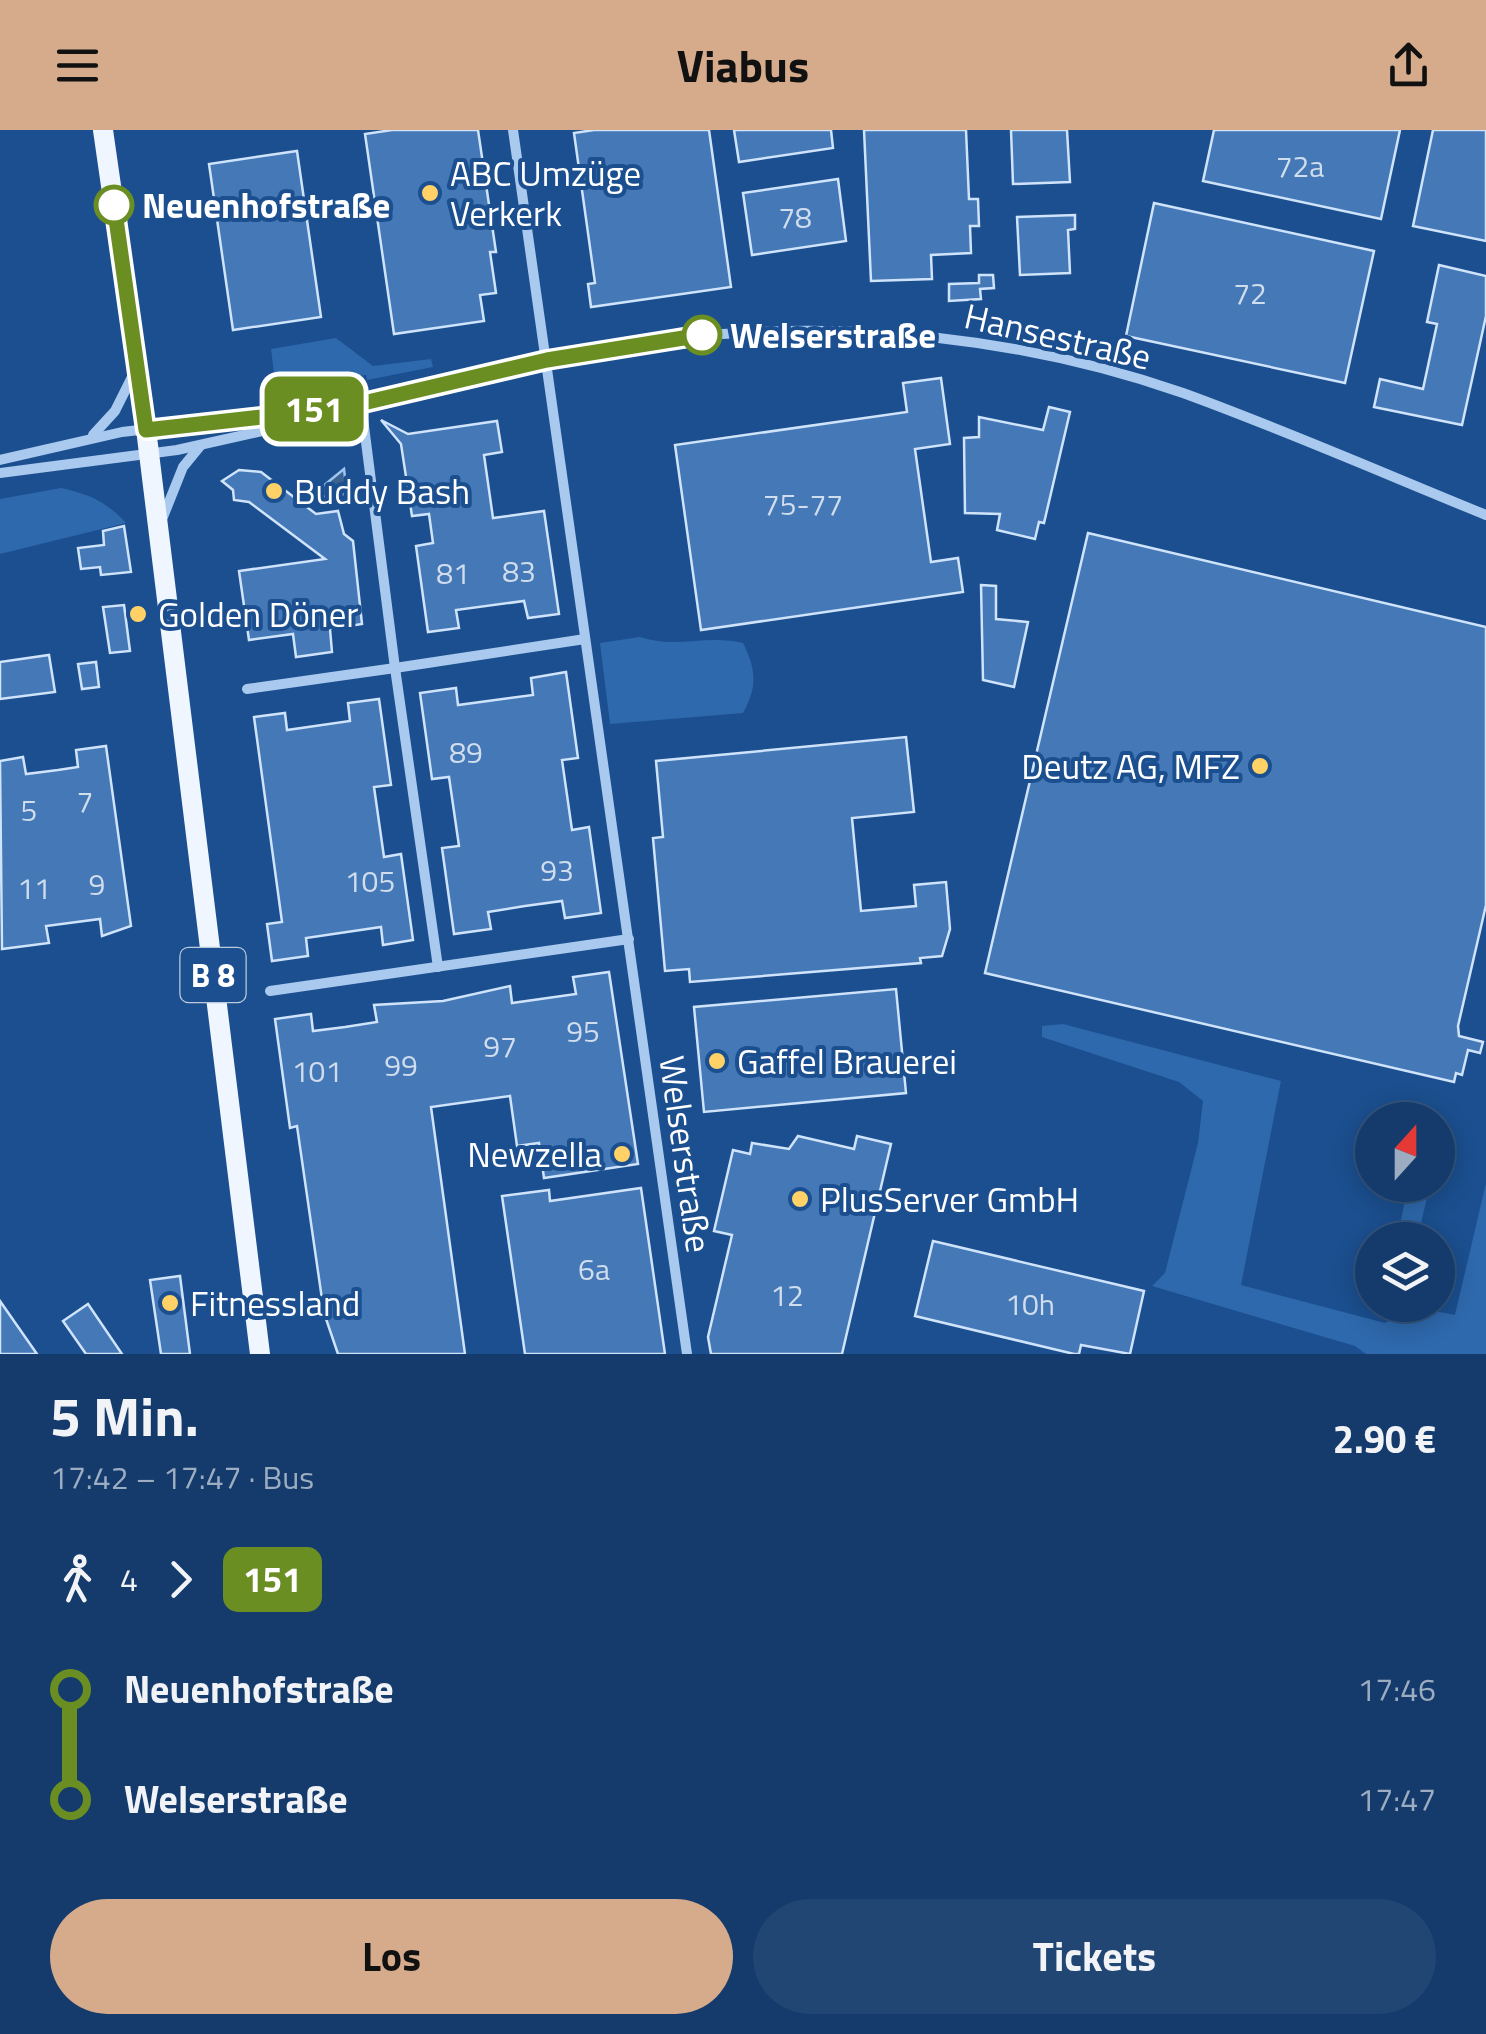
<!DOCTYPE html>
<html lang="de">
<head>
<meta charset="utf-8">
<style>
	:root { --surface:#143b6b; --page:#214673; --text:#f1f3f6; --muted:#9dadc1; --line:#33557e; --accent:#d6ab8b }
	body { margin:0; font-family:"Titillium Web",sans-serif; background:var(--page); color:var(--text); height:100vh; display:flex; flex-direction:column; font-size:38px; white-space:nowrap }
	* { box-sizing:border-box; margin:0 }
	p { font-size:32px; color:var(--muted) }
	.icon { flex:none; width:55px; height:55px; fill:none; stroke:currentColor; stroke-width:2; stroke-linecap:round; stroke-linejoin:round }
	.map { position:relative; height:1224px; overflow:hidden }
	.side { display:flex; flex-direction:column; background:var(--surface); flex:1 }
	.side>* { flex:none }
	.badge { padding:0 20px; border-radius:15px; font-size:35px; line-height:65px }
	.needle { width:65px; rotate:21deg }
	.tools { position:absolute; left:1355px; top:972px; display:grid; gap:20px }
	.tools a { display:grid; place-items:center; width:100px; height:100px; border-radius:50%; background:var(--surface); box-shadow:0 5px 25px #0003,0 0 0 2px var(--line); font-size:50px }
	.map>.badge { position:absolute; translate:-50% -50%; box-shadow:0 0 0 5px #fff }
	.legs { display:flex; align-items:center; gap:15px; height:110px; padding:0 50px; font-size:32px }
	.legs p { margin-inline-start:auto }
	.summary { display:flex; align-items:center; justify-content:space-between; height:170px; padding:0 50px }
	h1 { font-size:55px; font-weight:700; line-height:75px }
	.button { display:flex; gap:20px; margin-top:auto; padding:20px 50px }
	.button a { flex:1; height:115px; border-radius:60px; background:var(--accent); color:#111; font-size:40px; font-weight:700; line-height:115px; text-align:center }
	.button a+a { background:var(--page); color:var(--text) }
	ul { padding:0 50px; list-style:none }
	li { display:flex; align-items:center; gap:35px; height:110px; font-size:38px }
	li i { display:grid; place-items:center; width:15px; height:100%; margin:0 12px; background:currentColor }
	li i::after { content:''; width:25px; height:25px; margin:-12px; border:8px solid; border-radius:50%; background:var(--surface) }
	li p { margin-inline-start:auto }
	li:first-child i { background:linear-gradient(#0000 50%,currentColor 0) }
	li:last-child i { background:linear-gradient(currentColor 50%,#0000 0) }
	header { display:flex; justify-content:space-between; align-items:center; height:130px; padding:0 50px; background:var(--accent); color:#111; font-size:45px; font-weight:700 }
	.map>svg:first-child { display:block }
</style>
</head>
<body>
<header><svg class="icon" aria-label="menu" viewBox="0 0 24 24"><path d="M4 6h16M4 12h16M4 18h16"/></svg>Viabus<svg class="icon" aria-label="share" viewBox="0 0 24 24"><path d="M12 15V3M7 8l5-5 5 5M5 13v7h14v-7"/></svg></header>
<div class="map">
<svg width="1486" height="1224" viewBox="0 0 1486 1224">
	<rect width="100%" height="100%" fill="#1b4f8f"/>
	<g fill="#2e69ad">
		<polygon points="336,208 373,236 431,229 433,237 367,250 366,245 359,246 359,252 309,262 276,260 271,219"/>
		<path d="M61,358C89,364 107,372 126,393L0,424V369Z"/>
		<path d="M640,507C674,519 708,504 743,513C756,539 758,557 743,583L610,594L600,513Z"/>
		<polygon points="1063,894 1281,951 1241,1155 1385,1193 1414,1177 1455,1185 1486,1053 1486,1224 1366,1224 1355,1216 1152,1156 1165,1143 1198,1013 1203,971 1179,952 1042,907 1042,896"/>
		<polygon points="1408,1055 1430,1055 1417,1110 1397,1110"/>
	</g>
	<polygon fill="#3c6290" stroke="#9cc4f0" stroke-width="2.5" points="344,339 347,364 320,367 317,361"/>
	<g fill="#4478b7" stroke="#cfe3fa" stroke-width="2.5">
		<polygon points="392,0 478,0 496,122 490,122 496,163 480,165 484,191 394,204 365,4"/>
		<polygon points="594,0 709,0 731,157 591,177 588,154 595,153 574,3"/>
		<polygon points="734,0 831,0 833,18 739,32"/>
		<polygon points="864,0 966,0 969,69 978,69 979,96 970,96 971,123 931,125 932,149 871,151"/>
		<polygon points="1011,0 1067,0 1070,52 1013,54"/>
		<polygon points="1214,0 1400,0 1381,89 1203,51"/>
		<polygon points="1433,0 1486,0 1486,111 1413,96"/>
		<polygon points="297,21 321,187 233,200 209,34"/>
		<polygon points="838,49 846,111 752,125 743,63"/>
		<polygon points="1154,73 1374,121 1345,253 1126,206"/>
		<polygon points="1075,85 1075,99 1068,100 1070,143 1020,145 1017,87"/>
		<polygon points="1439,135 1486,146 1486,186 1462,295 1374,277 1380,249 1423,259 1437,194 1427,192"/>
		<polygon points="979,145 993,145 994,158 980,159 981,169 949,171 949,154 979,153"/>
		<polygon points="941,248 950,314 915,319 931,432 958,428 963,462 701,500 675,315 907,282 903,253"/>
		<polygon points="1049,277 1070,282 1044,393 1039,392 1035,409 997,400 1000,384 965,383 964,308 979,307 979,287 1043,300"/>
		<polygon points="381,290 408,304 497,291 502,322 484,325 493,388 544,381 559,484 528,488 524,471 456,480 459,498 428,502 416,416 433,413 429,384 412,386 401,314"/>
		<polygon points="239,340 261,342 316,384 338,381 344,404 353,411 362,494 330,499 332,522 296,527 293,504 249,510 239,441 325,429 249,372 234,370 233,360 222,351"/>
		<polygon points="124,396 131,442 101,445 100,437 81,439 78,418 104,415 103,401"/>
		<polygon points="1088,403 1486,497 1486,775 1458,896 1459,906 1483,912 1480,923 1468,920 1462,945 1456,943 1454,952 985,843"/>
		<polygon points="981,455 996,456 996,489 1028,492 1014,557 983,550"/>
		<polygon points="124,475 130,521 110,523 103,477"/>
		<polygon points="49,525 55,562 0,569 0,532"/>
		<polygon points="96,532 99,557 82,559 78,534"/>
		<polygon points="566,542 578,628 562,630 572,700 589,697 601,783 565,788 562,771 525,776 488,782 491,799 454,804 442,718 459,716 449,647 432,649 420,563 456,558 458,575 533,565 531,548"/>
		<polygon points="379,569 391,655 374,657 384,727 401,724 413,810 383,815 381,797 306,808 308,826 272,831 267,794 282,792 254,587 285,583 287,600 350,591 348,573"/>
		<polygon points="906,607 914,682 852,688 861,781 916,776 914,755 946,752 950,799 942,826 920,828 921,833 690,852 689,839 665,841 653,708 663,707 656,631"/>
		<polygon points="106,616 131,796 102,806 100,789 46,796 49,813 2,819 0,631 23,627 26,644 58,640 78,637 76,620"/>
		<polygon points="609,842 638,1034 544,1048 539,1013 517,1016 510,966 431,977 465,1224 338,1224 324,1183 297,996 290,998 275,889 311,884 313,901 345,897 377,892 374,875 443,871 510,856 512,873 576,864 573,847"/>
		<polygon points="896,859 906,963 704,982 694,877"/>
		<polygon points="798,1006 854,1019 857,1006 891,1014 842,1224 711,1224 708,1207 732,1105 714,1101 733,1020 750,1024 752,1013 789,1019"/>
		<polygon points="641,1058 665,1224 525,1224 502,1066 549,1060 550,1071"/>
		<polygon points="933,1111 1144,1161 1130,1224 1081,1215 1079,1224 1074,1224 915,1186"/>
		<polygon points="180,1146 190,1224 161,1224 150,1150"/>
		<polygon points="0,1171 37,1224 0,1224"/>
		<polygon points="88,1174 122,1224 86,1224 63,1191"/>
	</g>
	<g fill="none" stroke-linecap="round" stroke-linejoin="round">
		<g stroke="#a9c9ee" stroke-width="10">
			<polyline points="513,0 687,1224"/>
			<polyline points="93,305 115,281 133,245"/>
			<polyline points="0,330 122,302 331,278"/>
			<path d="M0,343L177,320L316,289L353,274C466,259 575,218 688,207C854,190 1025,208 1183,263C1285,300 1385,344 1486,385"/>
			<polyline points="163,387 183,337 201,315"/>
			<polyline points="247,559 395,538 361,273"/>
			<polyline points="438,837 395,538 585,509"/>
			<polyline points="270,861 629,809"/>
		</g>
		<polyline stroke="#f0f6ff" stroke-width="20" points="103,0 146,299 260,1224"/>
	</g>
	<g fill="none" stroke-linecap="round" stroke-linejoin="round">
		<g stroke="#fff" stroke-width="22">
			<polyline id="line-1" points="114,75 146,300 342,278 547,230 702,205"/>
		</g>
		<use href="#line-1" stroke="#6b8e23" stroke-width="15"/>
	</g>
	<g fill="#ffd166" stroke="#1b4f8f" stroke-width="4">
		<circle cx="430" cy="63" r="10"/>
		<circle cx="274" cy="361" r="10"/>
		<circle cx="138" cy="484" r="10"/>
		<circle cx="1260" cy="636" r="10"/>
		<circle cx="717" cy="931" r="10"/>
		<circle cx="622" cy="1024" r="10"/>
		<circle cx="800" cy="1069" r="10"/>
		<circle cx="170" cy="1173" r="10"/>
	</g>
	<g fill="#fff" stroke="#6b8e23" stroke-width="5">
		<circle cx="114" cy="75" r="18"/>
		<circle cx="702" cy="205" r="18"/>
	</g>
	<g text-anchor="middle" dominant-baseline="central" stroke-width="8" stroke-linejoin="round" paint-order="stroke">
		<g font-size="30" fill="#d0dded">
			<text x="1300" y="36">72a</text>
			<text x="795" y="87">78</text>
			<text x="1250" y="163">72</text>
			<text x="803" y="374">75-77</text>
			<text x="519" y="441">83</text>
			<text x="453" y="443">81</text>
			<text x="466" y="622">89</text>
			<text x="85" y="671">7</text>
			<text x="29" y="680">5</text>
			<text x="557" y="740">93</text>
			<text x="370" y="751">105</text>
			<text x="97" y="754">9</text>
			<text x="34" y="758">11</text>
			<text x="583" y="901">95</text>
			<text x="500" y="916">97</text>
			<text x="401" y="935">99</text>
			<text x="317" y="941">101</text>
			<text x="594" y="1139">6a</text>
			<text x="787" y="1165">12</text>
			<text x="1030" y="1174">10h</text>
		</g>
		<rect fill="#1b4f8f" stroke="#bbcadd" stroke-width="2.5" x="180.5" y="818" width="65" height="54" rx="8"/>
		<g font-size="32" font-weight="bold" fill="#fff">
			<text x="213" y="845">B 8</text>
		</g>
		<g font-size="35" fill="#fff" stroke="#1b4f8f" text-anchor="start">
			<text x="450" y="43">ABC Umzüge<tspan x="450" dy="40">Verkerk</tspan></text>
			<text x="294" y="361">Buddy Bash</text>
			<text x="158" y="484">Golden Döner</text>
			<text x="1240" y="636" text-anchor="end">Deutz AG, MFZ</text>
			<text x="737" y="931">Gaffel Brauerei</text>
			<text x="602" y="1024" text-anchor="end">Newzella</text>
			<text x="820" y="1069">PlusServer GmbH</text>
			<text x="190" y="1173">Fitnessland</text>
		</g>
		<g font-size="35" font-weight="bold" fill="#fff" stroke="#1b4f8f" text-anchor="start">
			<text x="142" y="75">Neuenhofstraße</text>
			<text x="730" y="205">Welserstraße</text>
		</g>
		<g font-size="35" fill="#fff" stroke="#1b4f8f">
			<text transform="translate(1058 206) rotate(13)">Hansestraße</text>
			<text transform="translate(686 1024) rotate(82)">Welserstraße</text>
		</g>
	</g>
</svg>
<div class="tools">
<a><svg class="needle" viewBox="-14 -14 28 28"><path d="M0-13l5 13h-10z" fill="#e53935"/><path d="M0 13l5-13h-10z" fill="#9dadc1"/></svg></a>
<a><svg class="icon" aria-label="layers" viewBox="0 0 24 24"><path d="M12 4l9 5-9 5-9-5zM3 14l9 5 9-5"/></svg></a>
</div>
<b class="badge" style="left:314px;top:279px;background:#6b8e23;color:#fff">151</b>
</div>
<section class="side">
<div class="summary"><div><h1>5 Min.</h1><p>17:42 – 17:47 · Bus</p></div><b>2.90 €</b></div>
<div class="legs"><svg class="icon" aria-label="walk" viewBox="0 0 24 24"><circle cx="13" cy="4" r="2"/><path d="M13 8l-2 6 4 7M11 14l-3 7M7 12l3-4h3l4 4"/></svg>4<svg class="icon" aria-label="forward" viewBox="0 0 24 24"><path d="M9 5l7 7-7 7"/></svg><b class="badge" style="background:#6b8e23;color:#fff">151</b></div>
<ul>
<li><i style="color:#6b8e23"></i><b>Neuenhofstraße</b><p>17:46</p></li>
<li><i style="color:#6b8e23"></i><b>Welserstraße</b><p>17:47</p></li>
</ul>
<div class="button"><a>Los</a><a>Tickets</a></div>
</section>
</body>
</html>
